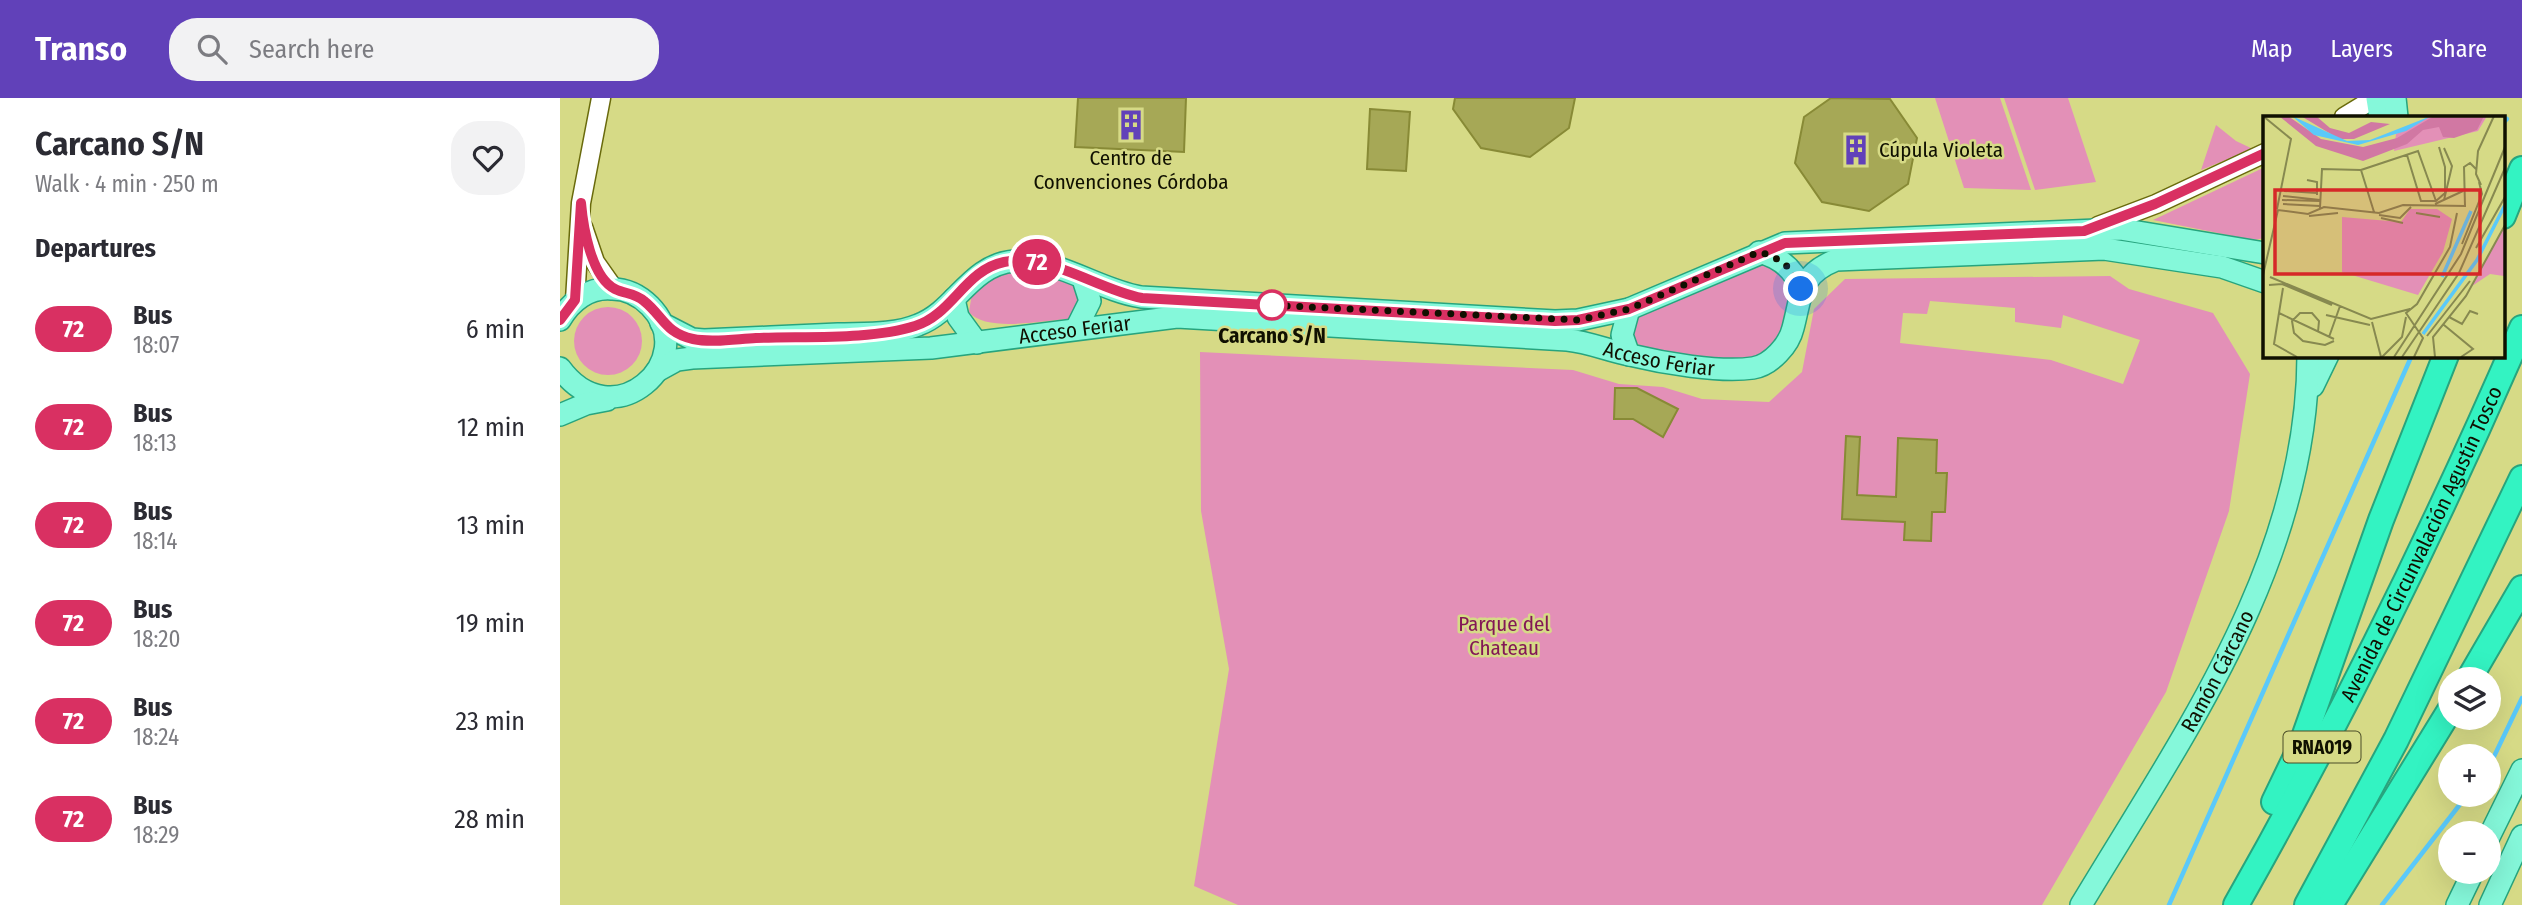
<!DOCTYPE html>
<html lang="en">
<head>
<meta charset="utf-8">
<style>
	:root { --surface:#fff; --page:#f2f2f3; --text:#2b2b33; --muted:#7c7c81; --accent:#6141b9 }
	body { margin:0; font-family:"Fira Sans Condensed",sans-serif; background:var(--page); color:var(--text); height:100vh; display:flex; flex-direction:column; font-size:26px; white-space:nowrap }
	* { box-sizing:border-box; margin:0 }
	p { font-size:23px; color:var(--muted) }
	.icon { flex:none; width:38px; height:38px; fill:none; stroke:currentColor; stroke-width:2; stroke-linecap:round; stroke-linejoin:round }
	.map { position:relative; flex:1; overflow:hidden }
	.sheet { display:flex; flex-direction:column; background:var(--surface); width:560px }
	.sheet>* { flex:none }
	.badge { padding:0 14px; border-radius:23px; font-size:24px; line-height:46px }
	.tools { position:absolute; left:1878px; top:569px; display:grid; gap:14px }
	.tools a { display:grid; place-items:center; width:63px; height:63px; border-radius:50%; background:var(--surface); box-shadow:0 7px 28px #0002; font-size:35px }
	.you { position:absolute; width:35px; height:35px; margin:-18px; border:5px solid #fff; border-radius:50%; background:#1a73e8; box-shadow:0 0 0 10px #1a73e833 }
	.map>.badge { position:absolute; translate:-50% -50%; box-shadow:0 0 0 4px #fff }
	h2 { padding:0 35px; font-size:26px; line-height:63px }
	.round { display:grid; place-items:center; flex:none; width:74px; height:74px; border-radius:28px; background:var(--page) }
	.head { display:flex; align-items:center; justify-content:space-between; height:119px; padding:0 35px }
	h1 { font-size:33px; font-weight:700; line-height:52px }
	ul { padding:0; list-style:none }
	li { display:flex; align-items:center; gap:21px; height:98px; padding:0 35px }
	li div { flex:1 }
	li b { display:block; font-size:26px }
	li em { font-style:normal }
	li .badge { min-width:77px; font-weight:700; text-align:center }
	header { display:flex; align-items:center; gap:42px; box-sizing:border-box; height:98px; padding:0 35px; background:var(--accent); color:#fff }
	header strong { font-size:33px }
	nav { display:flex; gap:38px; margin-inline-start:auto; font-size:24px }
	.search { width:490px; height:63px; background:var(--page); display:flex; align-items:center; gap:18px; box-sizing:border-box; padding:0 24px; border-radius:28px; color:var(--muted); font-size:26px }
	main { display:flex; flex:1; min-height:0 }
	.map>svg:first-child { display:block }
</style>
</head>
<body>
<header>
<strong>Transo</strong>
<div class="search"><svg class="icon" aria-label="search" viewBox="0 0 24 24"><circle cx="10" cy="10" r="6"/><path d="M15 15l6 6"/></svg>Search here</div>
<nav><a>Map</a><a>Layers</a><a>Share</a></nav>
</header>
<main>
<section class="sheet">
<div class="head"><div><h1>Carcano S/N</h1><p>Walk · 4 min · 250 m</p></div><a class="round"><svg class="icon" aria-label="heart" viewBox="0 0 24 24"><path d="M12 20l-8-8c-3-5 5-10 8-4 3-6 11-1 8 4z"/></svg></a></div>
<h2>Departures</h2>
<ul>
<li><span class="badge" style="background:#d93062;color:#fff">72</span><div><b>Bus</b><p>18:07</p></div><em>6 min</em></li>
<li><span class="badge" style="background:#d93062;color:#fff">72</span><div><b>Bus</b><p>18:13</p></div><em>12 min</em></li>
<li><span class="badge" style="background:#d93062;color:#fff">72</span><div><b>Bus</b><p>18:14</p></div><em>13 min</em></li>
<li><span class="badge" style="background:#d93062;color:#fff">72</span><div><b>Bus</b><p>18:20</p></div><em>19 min</em></li>
<li><span class="badge" style="background:#d93062;color:#fff">72</span><div><b>Bus</b><p>18:24</p></div><em>23 min</em></li>
<li><span class="badge" style="background:#d93062;color:#fff">72</span><div><b>Bus</b><p>18:29</p></div><em>28 min</em></li>
</ul>
</section>
<div class="map">
<svg width="1962" height="807" viewBox="0 0 1962 807">
	<rect width="100%" height="100%" fill="#d6da86"/>
	<g fill="#e390b7" fill-rule="evenodd">
		<polygon points="1375,0 1440,0 1471,92 1404,90"/>
		<polygon points="1444,0 1508,0 1536,84 1475,92"/>
		<polygon points="1656,27 1676,43 1693,51 1641,72"/>
		<polygon points="1705,69 1705,140 1693,142 1593,122"/>
		<polygon points="1198,165 1211,168 1221,177 1232,206 1221,243 1193,263 1088,254 1071,240 1075,218"/>
		<path d="M473,172L513,186L521,202L510,221C484,222 426,235 409,214L412,195L439,174Z"/>
		<path d="M1550,178L1569,191L1653,215L1690,276L1669,413L1606,594L1482,807H678L634,788L669,571L641,413L640,254L1013,272L1059,286L1103,289L1142,301L1209,304L1242,274L1254,211L1285,181ZM1370,203L1455,210V224L1501,230L1503,217L1580,242L1563,286L1491,262L1340,245L1343,215L1367,216Z"/>
		<circle cx="48" cy="243" r="34"/>
	</g>
	<g fill="none" stroke-linecap="round" stroke-linejoin="round">
		<g stroke="#5ac9fa" stroke-width="4.5">
			<polyline points="1943,25 1947,21"/>
			<polyline points="1928,671 1962,600"/>
			<polyline points="1609,807 1852,257"/>
			<polyline points="1822,807 1908,696"/>
		</g>
	</g>
	<g fill="#a6a856" stroke="#888a36" stroke-width="2">
		<polygon points="518,0 626,0 624,54 515,49"/>
		<polygon points="895,0 1015,0 1009,30 970,59 921,50 893,11"/>
		<polygon points="1271,0 1330,1 1357,40 1348,86 1309,113 1262,104 1235,65 1244,19"/>
		<polygon points="810,11 850,14 846,73 807,71"/>
		<polygon points="1055,290 1077,290 1118,311 1103,339 1073,321 1054,321"/>
		<polygon points="1286,338 1300,339 1297,397 1336,399 1338,340 1377,342 1376,375 1387,375 1385,414 1372,414 1371,443 1344,442 1345,424 1282,421"/>
	</g>
	<g fill="none" stroke-linecap="round" stroke-linejoin="round">
		<g stroke="#696a0c" stroke-width="21">
			<g id="minor">
				<polyline points="1784,19 1815,0"/>
				<polyline points="1538,128 1596,106 1705,55"/>
				<polyline points="23,129 35,164 54,191"/>
				<polyline points="15,202 21,105 41,0"/>
			</g>
		</g>
		<g stroke="#27a47e" stroke-width="24">
			<g id="major">
				<polyline points="1817,0 1820,19"/>
				<polyline points="1835,0 1837,19"/>
				<path d="M1199,154C1219,159 1234,170 1241,191"/>
				<polyline points="394,201 398,219 417,245"/>
				<polyline points="1069,211 1062,237 1069,257"/>
				<path d="M0,222C11,203 29,189 52,191C67,191 80,198 90,208C142,261 53,343 0,270"/>
				<path d="M101,225L132,241L144,242C189,240 233,238 278,236C304,235 334,237 358,227C396,213 409,167 454,163C498,160 538,192 581,199L995,223L1018,222L1069,211L1225,145L1560,131L1705,155"/>
				<polyline points="516,231 530,203 523,181"/>
				<path id="s1" d="M97,273L117,262L132,260L371,250L617,219L1007,242C1029,244 1049,253 1070,257C1103,265 1160,275 1193,270C1211,267 1229,247 1233,230C1242,196 1239,177 1276,162L1544,151L1662,169L1705,184"/>
				<polyline points="1753,288 1768,257"/>
				<polyline points="0,317 26,306 47,302"/>
				<polyline points="1928,741 1962,672"/>
				<path id="s2" d="M1521,807C1623,637 1748,464 1748,257"/>
				<polyline points="1897,807 1913,774"/>
				<polyline points="1930,807 1962,738"/>
			</g>
		</g>
		<g stroke="#27a47e" stroke-width="28">
			<g id="highway">
				<polyline points="1943,118 1962,71"/>
				<polyline points="1909,581 1962,490"/>
				<polyline points="1714,704 1741,648 1821,422 1886,257"/>
				<path id="s3" d="M1676,807C1782,620 1877,427 1962,230"/>
				<polyline points="1747,807 1836,642 1962,380"/>
				<polyline points="1770,807 1890,612"/>
			</g>
		</g>
		<use href="#minor" stroke="#fff" stroke-width="18"/>
		<use href="#major" stroke="#85f8da" stroke-width="21"/>
		<use href="#highway" stroke="#33f3c2" stroke-width="24"/>
	</g>
	<g fill="none" stroke-linecap="round" stroke-linejoin="round">
		<g stroke="#fff" stroke-width="16">
			<path id="line" d="M0,222L15,202L21,105C23,128 31,179 55,191C65,196 75,195 84,203C103,218 105,235 133,241C152,245 176,241 196,240C243,238 312,242 355,228C392,217 405,172 444,164C491,155 536,191 582,200L995,223L1018,222L1069,211L1225,145L1524,133L1595,106L1705,55"/>
		</g>
		<use href="#line" stroke="#d93062" stroke-width="10"/>
		<path stroke="#101000" stroke-width="7" stroke-dasharray="0 12.6" d="M712,207H707L1018,222L1069,211L1199,154C1219,159 1234,170 1241,191"/>
	</g>
	<defs>
		<g id="building-bare" transform="scale(2.415)"><path d="M-4-6H4V6H1V3H-1V6H-4ZM-2.5-4.3h1.7v1.8h-1.7ZM.8-4.3h1.7v1.8H.8ZM-2.5-1h1.7V.8h-1.7ZM.8-1h1.7V.8H.8Z" fill="#6141b9" stroke="#d6da86" stroke-width="2.5" paint-order="stroke"/></g>
	</defs>
	<g fill-rule="evenodd">
		<use href="#building-bare" x="571" y="27"/>
		<use href="#building-bare" x="1296" y="52"/>
	</g>
	<circle fill="#fff" stroke="#d93062" stroke-width="3.5" cx="712" cy="207" r="14"/>
	<g text-anchor="middle" dominant-baseline="central" stroke-width="5" stroke-linejoin="round" paint-order="stroke">
		<rect fill="#d6da86" stroke="#4b4d28" stroke-width="2" x="1723.5" y="633.5" width="77" height="31" rx="5"/>
		<g font-size="19" font-weight="bold" fill="#101000">
			<text x="1762" y="649">RNA019</text>
		</g>
		<g font-size="21" fill="#101000" stroke="#d6da86" text-anchor="start">
			<text x="1319" y="52">Cúpula Violeta</text>
			<text x="571" y="60" text-anchor="middle">Centro de<tspan x="571" dy="24">Convenciones Córdoba</tspan></text>
		</g>
		<g font-size="21" fill="#101000" stroke="#d6da86">
			<text stroke="none"><textPath href="#s1" startOffset="422">Acceso Feriar</textPath></text>
			<text stroke="none"><textPath href="#s1" startOffset="1010">Acceso Feriar</textPath></text>
			<text stroke="none"><textPath href="#s3" startOffset="406">Avenida de Circunvalación Agustín Tosco</textPath></text>
			<text stroke="none"><textPath href="#s2" startOffset="271">Ramón Cárcano</textPath></text>
		</g>
		<g font-size="21" font-weight="bold" fill="#101000" stroke="#d6da86">
			<text x="712" y="238">Carcano S/N</text>
		</g>
		<g font-size="21" fill="#831756" stroke="#d6da86">
			<text x="944" y="526">Parque del<tspan x="944" dy="24">Chateau</tspan></text>
		</g>
	</g>
	<g transform="translate(1703 18)">
		<rect width="242" height="242" fill="#d6da86"/>
		<path d="M168,0H224L215,15L131,35L133,18ZM147,93H174L189,103L180,136L155,179L79,156V101L138,106ZM241,110V160L227,158L209,170Z" fill="#e390b7"/>
		<path d="M16,0H25L58,23L100,31L134,22L171,0H221L214,14L191,22L180,21L176,11L160,14L144,28L100,45L53,30ZM38,0H53L67,12L86,17L108,6L127,8L91,23H76Z" fill="#d178a3"/>
		<path d="M29,0L84,25L107,24L168,0L143,15L95,29L51,19Z" fill="#5ac9fa"/>
		<path fill="none" stroke="#5ac9fa" stroke-width="3.5" d="M179,161L208,95M160,218L214,144L242,89"/>
		<path fill="none" stroke="#878950" stroke-width="2" d="M0,0L28,23L14,93M144,39L158,85H173L182,77V51L176,31M44,64L54,66V79M218,69L213,58L215,35L231,0M21,75L54,77M20,80L57,84M19,84L57,85M181,84L189,50L181,32M20,88L57,90M172,88L200,75M202,90L201,51L207,47L213,53M57,92L59,53L98,54M111,96L98,54L155,35L173,85M153,97L177,101M116,99L137,102L148,91M46,100L75,97M118,102L140,107M199,128L219,78L216,66M213,132L242,81M0,159L15,94L45,98L61,91L116,97L140,89L203,90M7,161L108,203L147,193M6,169L19,168L69,189M20,172L11,228L34,241M16,197L71,223M63,199L107,209M186,201L199,208L207,195L215,198M109,206L118,241M181,209L210,233L198,241M55,216L56,205L49,197H37L29,205L31,217L40,225L62,229L71,225M164,220L207,165M66,221L77,190M119,241L139,221L143,201M131,241L198,138L242,31M139,241L196,157L242,52M151,241L160,222L143,197L154,188L187,131L194,97M172,241L170,221L203,180L242,109"/>
		<path fill="#d62828" fill-opacity="0.15" stroke="#d62828" stroke-width="3.5" d="M12,74H217V158H12Z"/>
		<rect width="242" height="242" fill="none" stroke="#101000" stroke-width="3.5"/>
	</g>
</svg>
<div class="tools">
<a><svg class="icon" aria-label="layers" viewBox="0 0 24 24"><path d="M12 4l9 5-9 5-9-5zM3 14l9 5 9-5"/></svg></a>
<a>+</a>
<a>−</a>
</div>
<div class="you" style="left:1241px;top:191px"></div>
<b class="badge" style="left:477px;top:164px;background:#d93062;color:#fff">72</b>
</div>
</main>
</body>
</html>
